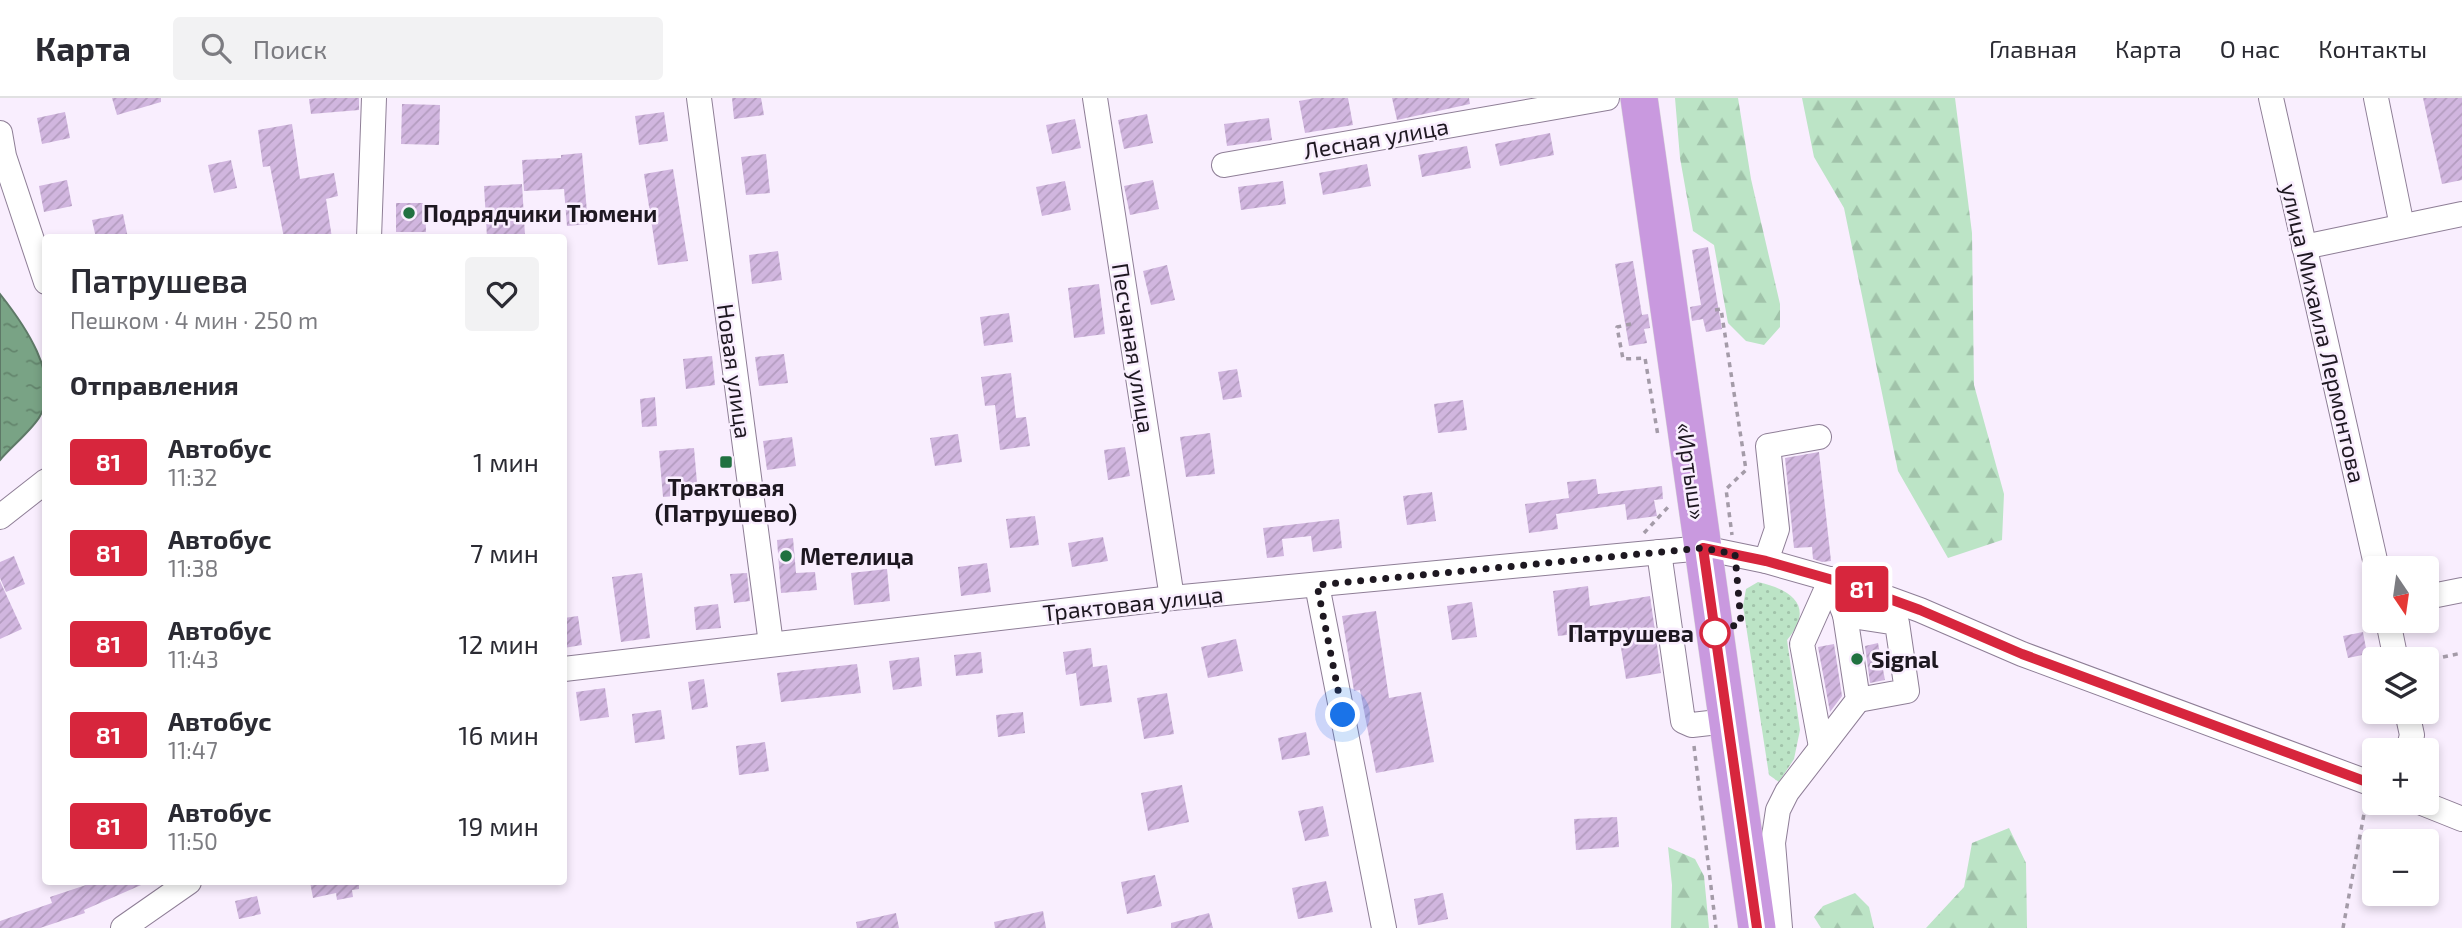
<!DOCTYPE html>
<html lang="ru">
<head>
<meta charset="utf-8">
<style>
	:root { --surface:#fff; --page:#f2f2f3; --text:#2b2b33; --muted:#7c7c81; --line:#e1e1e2 }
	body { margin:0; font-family:"Exo 2",sans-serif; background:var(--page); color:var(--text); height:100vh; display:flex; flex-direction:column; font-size:26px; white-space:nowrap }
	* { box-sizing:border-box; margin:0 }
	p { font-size:23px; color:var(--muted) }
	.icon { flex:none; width:38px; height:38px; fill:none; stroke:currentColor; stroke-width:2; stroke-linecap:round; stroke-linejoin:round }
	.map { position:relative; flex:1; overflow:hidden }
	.side { position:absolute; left:42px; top:136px; width:525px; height:651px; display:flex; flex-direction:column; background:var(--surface); border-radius:7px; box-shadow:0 4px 10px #0003 }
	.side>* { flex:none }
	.badge { padding:0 14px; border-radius:5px; font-size:24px; line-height:46px }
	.needle { width:46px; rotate:167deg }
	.controls { position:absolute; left:2362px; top:458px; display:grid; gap:14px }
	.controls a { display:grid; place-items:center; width:77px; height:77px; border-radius:7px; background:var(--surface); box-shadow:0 4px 10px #0003; font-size:35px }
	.you { position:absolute; width:35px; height:35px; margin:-18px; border:5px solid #fff; border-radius:50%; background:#1a73e8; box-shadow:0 0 0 10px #1a73e833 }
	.map>.badge { position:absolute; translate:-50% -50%; box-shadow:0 0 0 4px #fff }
	h2 { padding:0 28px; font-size:26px; line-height:63px }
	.round { display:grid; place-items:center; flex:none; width:74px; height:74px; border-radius:7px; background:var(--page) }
	.head { display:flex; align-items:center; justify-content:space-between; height:119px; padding:0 28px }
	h1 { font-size:33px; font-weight:600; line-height:52px }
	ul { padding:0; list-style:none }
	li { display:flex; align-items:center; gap:21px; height:91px; padding:0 28px }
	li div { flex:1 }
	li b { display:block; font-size:26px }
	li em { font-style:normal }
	li .badge { min-width:77px; font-weight:700; text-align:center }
	header { display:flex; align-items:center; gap:42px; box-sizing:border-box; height:98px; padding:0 35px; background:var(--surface); border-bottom:2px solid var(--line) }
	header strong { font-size:33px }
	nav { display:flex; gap:38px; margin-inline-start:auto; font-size:24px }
	.search { width:490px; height:63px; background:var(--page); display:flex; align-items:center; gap:18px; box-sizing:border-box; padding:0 24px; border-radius:7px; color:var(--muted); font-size:26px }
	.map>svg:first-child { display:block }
</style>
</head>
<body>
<header>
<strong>Карта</strong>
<div class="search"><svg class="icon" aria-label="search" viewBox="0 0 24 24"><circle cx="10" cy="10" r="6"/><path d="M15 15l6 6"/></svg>Поиск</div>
<nav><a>Главная</a><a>Карта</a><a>О нас</a><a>Контакты</a></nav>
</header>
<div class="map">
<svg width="2462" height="830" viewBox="0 0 2462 830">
	<defs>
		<pattern id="grass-dots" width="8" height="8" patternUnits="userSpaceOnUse" patternTransform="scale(1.75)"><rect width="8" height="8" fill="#bce4c6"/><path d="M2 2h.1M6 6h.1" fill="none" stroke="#a1c3aa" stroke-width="1.8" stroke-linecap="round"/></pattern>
		<pattern id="forest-firs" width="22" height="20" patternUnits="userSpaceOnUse" patternTransform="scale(1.75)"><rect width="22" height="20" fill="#bce4c6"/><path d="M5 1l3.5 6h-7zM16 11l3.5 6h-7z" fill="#a1c3aa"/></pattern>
		<pattern id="water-ripples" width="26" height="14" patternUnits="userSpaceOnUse" patternTransform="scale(1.75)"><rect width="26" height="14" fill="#79a385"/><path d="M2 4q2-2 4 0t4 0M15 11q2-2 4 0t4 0" fill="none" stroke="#63846c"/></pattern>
		<pattern id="building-hatch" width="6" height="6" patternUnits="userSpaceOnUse" patternTransform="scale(1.75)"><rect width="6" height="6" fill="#d1b6df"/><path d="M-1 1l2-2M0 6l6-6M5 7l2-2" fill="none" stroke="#b39cbf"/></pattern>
	</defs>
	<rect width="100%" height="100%" fill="#f9eefe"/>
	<path fill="url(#grass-dots)" d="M1758,484C1793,492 1815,509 1787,542L1800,632L1794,661L1779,684L1769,677L1743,508L1746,491Z"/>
	<g fill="url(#forest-firs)">
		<polygon points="1675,0 1738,0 1751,81 1780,206 1780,229 1764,247 1746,243 1728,225 1714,147 1693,133 1680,60"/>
		<polygon points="1802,0 1955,0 1972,135 1974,287 2004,396 2002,442 1948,460 1898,373 1844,110 1814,59"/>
		<polygon points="2009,730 2026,765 2027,830 1926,830 1964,789 1972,745"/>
		<polygon points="1668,749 1695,761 1704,778 1709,830 1671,830 1672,787"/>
		<polygon points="1855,795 1869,809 1874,830 1821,830 1814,819 1823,808"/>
	</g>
	<path fill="url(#water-ripples)" stroke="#5e7967" stroke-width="2" d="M0,196C23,225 62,279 40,318C34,330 10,350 0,362Z"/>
	<g fill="url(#building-hatch)">
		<polygon points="112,0 161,0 161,4 117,17"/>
		<polygon points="322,0 359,0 359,12 311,16 309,1"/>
		<polygon points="732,0 761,0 764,17 734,21"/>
		<polygon points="1315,0 1348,0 1353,27 1305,35 1299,3"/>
		<polygon points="1392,0 1469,0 1470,6 1397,22"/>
		<polygon points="2423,0 2462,0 2462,82 2442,86"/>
		<polygon points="402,6 440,7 439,47 401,46"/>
		<polygon points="65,14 70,40 42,46 37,20"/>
		<polygon points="664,14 668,43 639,47 635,18"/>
		<polygon points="1147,16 1153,45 1124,51 1118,22"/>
		<polygon points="1269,20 1272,42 1227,48 1224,26"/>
		<polygon points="1075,21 1081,50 1052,56 1046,27"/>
		<polygon points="292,26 300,81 334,75 338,98 326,101 332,140 284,140 270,68 263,69 258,32"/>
		<polygon points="1550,35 1554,57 1500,68 1495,46"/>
		<polygon points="1467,48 1471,70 1422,79 1418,57"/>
		<polygon points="582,55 588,126 567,128 564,91 524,93 522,62 561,60 561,57"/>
		<polygon points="766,56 770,95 746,97 741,59"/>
		<polygon points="231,62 237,90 214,95 208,67"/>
		<polygon points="1367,66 1371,88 1323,97 1319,75"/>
		<polygon points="673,71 688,163 658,167 644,76"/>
		<polygon points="67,82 72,108 44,114 39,88"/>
		<polygon points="1153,82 1159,111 1130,117 1124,88"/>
		<polygon points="1065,83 1071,112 1042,118 1036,89"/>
		<polygon points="1283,83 1286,106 1241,112 1238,89"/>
		<polygon points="522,86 525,137 487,139 484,88"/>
		<polygon points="396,105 425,105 426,134 396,134"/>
		<polygon points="123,116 128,140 96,140 92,122"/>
		<polygon points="1708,149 1722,231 1706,234 1703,221 1692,223 1690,209 1701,207 1692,152"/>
		<polygon points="778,153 782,182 752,186 749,157"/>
		<polygon points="1633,163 1642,217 1648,216 1650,230 1644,231 1647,245 1629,248 1615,166"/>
		<polygon points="1167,167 1175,202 1151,207 1143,173"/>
		<polygon points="1099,186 1105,236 1074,240 1068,190"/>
		<polygon points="1009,215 1013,244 984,248 980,219"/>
		<polygon points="784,256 788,285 759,288 755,259"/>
		<polygon points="712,258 715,287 686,291 683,261"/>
		<polygon points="1237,271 1242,299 1223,302 1218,274"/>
		<polygon points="1011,275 1016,320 1026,319 1030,348 1000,352 995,307 985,308 981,279"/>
		<polygon points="655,299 657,328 642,329 640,301"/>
		<polygon points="1463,302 1467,332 1438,335 1434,306"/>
		<polygon points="1210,335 1215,376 1186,379 1180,339"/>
		<polygon points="958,336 962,364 935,368 930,340"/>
		<polygon points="792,339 796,368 767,372 763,343"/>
		<polygon points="1125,349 1130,378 1108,382 1104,352"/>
		<polygon points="694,350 698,396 663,399 659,353"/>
		<polygon points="1819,354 1831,463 1822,464 1813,461 1812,449 1794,450 1785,360"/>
		<polygon points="1596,381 1598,396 1662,388 1663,401 1654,402 1657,418 1627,422 1625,406 1556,416 1558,431 1529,435 1525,406 1569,400 1567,384"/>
		<polygon points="1432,394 1436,423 1407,427 1403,398"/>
		<polygon points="1035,418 1039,447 1010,450 1006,421"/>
		<polygon points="1339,421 1342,450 1313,454 1311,438 1282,441 1284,458 1267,460 1263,430"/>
		<polygon points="1103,439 1108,463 1072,469 1068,445"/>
		<polygon points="793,440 796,475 815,474 817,492 781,495 777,442"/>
		<polygon points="14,458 25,486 6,494 0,480 0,464"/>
		<polygon points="987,465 991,494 961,498 958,469"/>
		<polygon points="887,471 890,503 854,507 851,475"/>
		<polygon points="642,475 650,540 621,544 612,479"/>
		<polygon points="747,475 750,503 734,505 730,476"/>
		<polygon points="0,483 22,531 0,541"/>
		<polygon points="1588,488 1590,508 1650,498 1661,575 1626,581 1618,531 1558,538 1553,493"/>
		<polygon points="1472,504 1477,539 1452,542 1447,508"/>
		<polygon points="718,506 721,530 696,532 694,509"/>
		<polygon points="1376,513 1389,600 1421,594 1434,664 1376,675 1360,592 1354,593 1342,518"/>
		<polygon points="578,518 582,547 564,550 564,520"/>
		<polygon points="2363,534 2367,556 2348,560 2343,538"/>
		<polygon points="1236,541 1243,573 1208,580 1201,549"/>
		<polygon points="1878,545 1885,582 1870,585 1865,548"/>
		<polygon points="1834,546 1842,598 1830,614 1818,549"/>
		<polygon points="1091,550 1093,569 1107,567 1112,604 1080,608 1076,575 1066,577 1063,554"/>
		<polygon points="981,554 983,575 956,578 954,557"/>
		<polygon points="919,559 922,588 893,592 889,563"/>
		<polygon points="857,566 861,595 781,604 777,575"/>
		<polygon points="704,581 708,609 692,612 688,584"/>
		<polygon points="605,590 609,619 580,623 576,594"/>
		<polygon points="1167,595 1174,636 1144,641 1137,600"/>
		<polygon points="661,612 665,641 635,645 632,616"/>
		<polygon points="1023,614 1025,635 998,639 996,617"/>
		<polygon points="1306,634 1310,657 1282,662 1278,640"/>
		<polygon points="765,644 769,673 739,677 736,648"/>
		<polygon points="1182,687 1189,724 1148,733 1141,695"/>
		<polygon points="1323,708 1329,738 1305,743 1298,713"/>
		<polygon points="1617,719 1619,749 1576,752 1574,721"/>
		<polygon points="1155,777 1162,808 1127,816 1121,784"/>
		<polygon points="1326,783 1333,814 1298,821 1292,790"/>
		<polygon points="95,784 148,784 84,812 85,815 40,830 0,830 0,823 52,805 50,799"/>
		<polygon points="310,784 359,784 359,791 352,792 353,799 337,802 336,795 313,800"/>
		<polygon points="1443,795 1448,821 1418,827 1414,801"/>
		<polygon points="257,798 261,816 239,821 235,803"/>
		<polygon points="1043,813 1046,830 995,830 994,824"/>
		<polygon points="896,815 899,830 857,830 856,824"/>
		<polygon points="1209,815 1213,830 1171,830 1171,825"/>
	</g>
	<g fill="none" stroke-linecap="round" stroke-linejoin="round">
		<g stroke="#8e7e96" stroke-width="26">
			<g id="minor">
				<polyline points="699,0 771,546"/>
				<polyline points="1095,0 1172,500"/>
				<polyline points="2271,0 2377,471"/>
				<polyline points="2376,0 2402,128"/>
				<polyline points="0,35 4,58 46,184"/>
				<polyline points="1224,67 1607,0"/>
				<polyline points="369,140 374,0"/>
				<polyline points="2304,149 2462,116"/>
				<polyline points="0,419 46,383"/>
				<polyline points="1659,454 1683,623 1692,627 1727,623"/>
				<polyline points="1766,463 1777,431 1768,348 1819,339"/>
				<polyline points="1317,487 1384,830"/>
				<polyline points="2427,499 2462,492"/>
				<polyline points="1845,517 1897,525 1907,593 1858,602"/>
				<polyline points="2388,523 2396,562"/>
				<polyline points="564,571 1172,500 1703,450 1766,463 1854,488 1920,512 2022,556 2375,687"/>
				<polyline points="2407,614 2412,637 2408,653"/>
				<polyline points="1821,649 1802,546 1831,481"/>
				<polyline points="2422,705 2462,721"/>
				<polyline points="123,830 189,784"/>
				<polyline points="1780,830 1773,745 1778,712 1787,694 1858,602 1845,517 1831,481"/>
			</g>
		</g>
		<g stroke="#d6d5d7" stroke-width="38">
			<polyline id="highway" points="1639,0 1757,830"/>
		</g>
		<g stroke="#a49ba8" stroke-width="3.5" stroke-dasharray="5 5" stroke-linecap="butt">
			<polyline points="1715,212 1721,211 1746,372 1726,391 1732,437"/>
			<polyline points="1631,226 1617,229 1623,261 1645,260 1658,338"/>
			<polyline points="1644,435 1669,408"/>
			<polyline points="2443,559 2462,555"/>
			<polyline points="1694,648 1716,830"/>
			<polyline points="2343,830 2366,705"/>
		</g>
		<use href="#minor" stroke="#fff" stroke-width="24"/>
		<use href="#highway" stroke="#c999df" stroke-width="37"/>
	</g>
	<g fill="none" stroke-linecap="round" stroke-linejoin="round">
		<g stroke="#fff" stroke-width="16">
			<polyline id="line" points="1757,830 1703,450 1766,463 1854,488 1920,512 2022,556 2375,687"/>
		</g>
		<use href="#line" stroke="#d7263d" stroke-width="10"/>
		<polyline stroke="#1e1821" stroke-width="7" stroke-dasharray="0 12.6" points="1343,617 1317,487 1703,450 1735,456 1741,525 1715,535"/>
	</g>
	<g fill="#217141" stroke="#f9eefe" stroke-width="2.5">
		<circle cx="409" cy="115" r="7"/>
		<rect x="719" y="357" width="14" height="14" rx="3.5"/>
		<circle cx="786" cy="458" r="7"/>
		<circle cx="1857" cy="561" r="7"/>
	</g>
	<circle fill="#fff" stroke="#d7263d" stroke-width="3.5" cx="1715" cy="535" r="14"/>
	<g text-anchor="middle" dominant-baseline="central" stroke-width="5" stroke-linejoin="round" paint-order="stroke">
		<g font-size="23" fill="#1e1821" stroke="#f9eefe">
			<text transform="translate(1376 40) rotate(-10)">Лесная улица</text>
			<text transform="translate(2324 235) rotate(77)">улица Михаила Лермонтова</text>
			<text transform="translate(1134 250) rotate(81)">Песчаная улица</text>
			<text transform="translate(735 273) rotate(82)">Новая улица</text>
			<text transform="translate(1692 373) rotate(82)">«Иртыш»</text>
			<text transform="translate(1133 505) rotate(-6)">Трактовая улица</text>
		</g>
		<g font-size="23" font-weight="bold" fill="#1e1821" stroke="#f9eefe" text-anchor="start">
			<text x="423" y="115">Подрядчики Тюмени</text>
			<text x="726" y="389" text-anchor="middle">Трактовая<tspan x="726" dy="26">(Патрушево)</tspan></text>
			<text x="800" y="458">Метелица</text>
			<text x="1871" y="561">Signal</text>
		</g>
		<g font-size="23" font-weight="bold" fill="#1e1821" stroke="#f9eefe" text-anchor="end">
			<text x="1694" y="535">Патрушева</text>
		</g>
	</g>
</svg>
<div class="controls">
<a><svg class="needle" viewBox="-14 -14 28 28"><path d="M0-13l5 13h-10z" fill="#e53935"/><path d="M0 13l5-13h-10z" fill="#7c7c81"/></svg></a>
<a><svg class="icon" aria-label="layers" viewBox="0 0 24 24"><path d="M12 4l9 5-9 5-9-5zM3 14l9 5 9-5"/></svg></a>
<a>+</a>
<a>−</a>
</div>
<div class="you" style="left:1343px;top:617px"></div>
<b class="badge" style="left:1862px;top:491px;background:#d7263d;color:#fff">81</b>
<section class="side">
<div class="head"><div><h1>Патрушева</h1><p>Пешком · 4 мин · 250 m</p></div><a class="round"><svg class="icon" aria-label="heart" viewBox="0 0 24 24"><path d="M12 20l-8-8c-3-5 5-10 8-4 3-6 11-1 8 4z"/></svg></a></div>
<h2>Отправления</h2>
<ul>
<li><span class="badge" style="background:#d7263d;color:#fff">81</span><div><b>Автобус</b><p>11:32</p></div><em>1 мин</em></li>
<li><span class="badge" style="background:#d7263d;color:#fff">81</span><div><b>Автобус</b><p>11:38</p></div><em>7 мин</em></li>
<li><span class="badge" style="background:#d7263d;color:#fff">81</span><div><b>Автобус</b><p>11:43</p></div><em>12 мин</em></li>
<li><span class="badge" style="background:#d7263d;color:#fff">81</span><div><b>Автобус</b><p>11:47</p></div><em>16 мин</em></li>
<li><span class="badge" style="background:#d7263d;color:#fff">81</span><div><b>Автобус</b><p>11:50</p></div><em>19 мин</em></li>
</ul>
</section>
</div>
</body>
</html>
